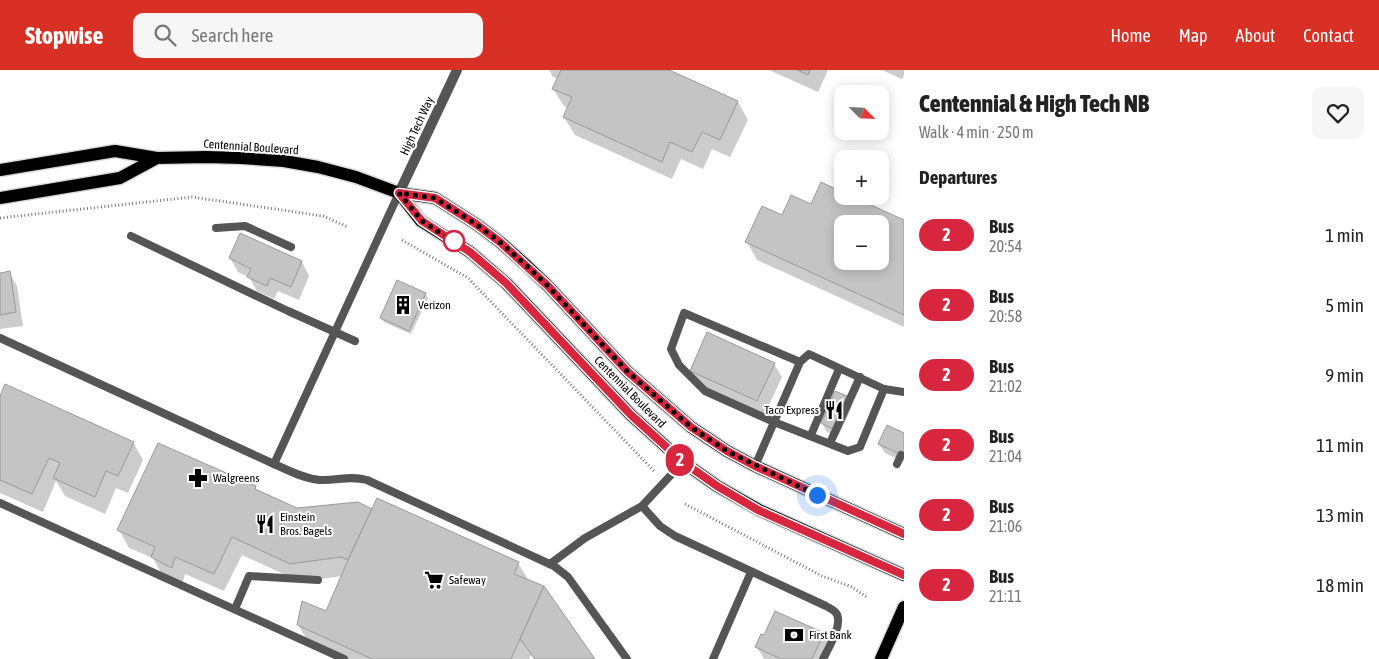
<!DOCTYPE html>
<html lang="en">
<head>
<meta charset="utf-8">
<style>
	:root { --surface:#fff; --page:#f6f6f6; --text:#222; --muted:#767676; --accent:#d93025 }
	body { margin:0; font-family:"Asap Condensed",sans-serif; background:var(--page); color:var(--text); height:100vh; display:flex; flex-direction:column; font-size:19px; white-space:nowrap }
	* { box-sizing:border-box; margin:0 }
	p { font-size:16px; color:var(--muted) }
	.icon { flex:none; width:28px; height:28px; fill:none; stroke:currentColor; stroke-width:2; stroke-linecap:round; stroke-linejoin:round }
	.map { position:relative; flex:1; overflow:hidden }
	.side { display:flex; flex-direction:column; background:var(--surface); width:475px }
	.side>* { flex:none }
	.badge { padding:0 10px; border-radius:16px; font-size:18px; line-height:32px }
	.needle { width:32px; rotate:114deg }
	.fabs { position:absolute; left:834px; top:15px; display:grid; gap:10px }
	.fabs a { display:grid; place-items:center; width:55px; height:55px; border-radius:10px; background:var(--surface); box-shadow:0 2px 12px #0003; font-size:25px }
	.you { position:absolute; width:25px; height:25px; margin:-12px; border:4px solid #fff; border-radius:50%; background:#1a73e8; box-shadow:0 0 0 8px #1a73e833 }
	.map>.badge { position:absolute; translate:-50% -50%; box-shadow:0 0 0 2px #fff }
	h2 { padding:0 15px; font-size:19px; line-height:45px }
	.round { display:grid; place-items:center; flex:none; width:52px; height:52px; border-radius:10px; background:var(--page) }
	.headline { display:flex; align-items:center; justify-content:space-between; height:85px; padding:0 15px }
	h1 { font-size:24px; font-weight:800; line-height:38px }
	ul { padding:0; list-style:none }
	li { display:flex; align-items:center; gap:15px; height:70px; padding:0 15px }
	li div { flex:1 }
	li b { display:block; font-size:19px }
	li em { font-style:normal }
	li .badge { min-width:55px; font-weight:700; text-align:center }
	header { display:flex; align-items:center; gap:30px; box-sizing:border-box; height:70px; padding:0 25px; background:var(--accent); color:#fff }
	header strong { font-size:24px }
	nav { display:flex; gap:28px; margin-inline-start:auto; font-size:18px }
	.search { width:350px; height:45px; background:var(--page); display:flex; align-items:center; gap:12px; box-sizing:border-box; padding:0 18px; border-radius:10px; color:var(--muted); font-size:19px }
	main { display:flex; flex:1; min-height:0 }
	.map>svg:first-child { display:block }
</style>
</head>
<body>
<header>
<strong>Stopwise</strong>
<div class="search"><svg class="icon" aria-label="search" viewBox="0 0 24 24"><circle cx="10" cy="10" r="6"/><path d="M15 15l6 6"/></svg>Search here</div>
<nav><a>Home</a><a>Map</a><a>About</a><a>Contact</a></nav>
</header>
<main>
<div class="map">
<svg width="904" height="589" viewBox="0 0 904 589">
	<rect width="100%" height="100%" fill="#fff"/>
	<g fill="#0003" fill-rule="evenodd">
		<polygon points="549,0 666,0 738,32 748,50 730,87 712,79 703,99 681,89 672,109 575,65 564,47 568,38 564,36 553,19 558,9 553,7"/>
		<polygon points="769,0 828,0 818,22"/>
		<polygon points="882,0 904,0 904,5 902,9"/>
		<path d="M821,114L842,124V126L904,152V257L757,190L747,172L783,147L812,135ZM842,154H880V191H842Z"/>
		<polygon points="241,165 302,192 309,206 299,230 278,221 274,229 257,221 249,207 238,202 230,188"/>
		<polygon points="9,202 17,216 23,256 0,259 0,204"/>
		<polygon points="425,224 428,228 411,264 384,252 381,248"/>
		<polygon points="774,294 782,307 765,344 699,315 691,301"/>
		<polygon points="846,327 852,336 838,367 827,362 822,353"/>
		<polygon points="0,329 133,372 143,390 128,423 116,418 105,444 65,426 56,411 43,442 0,423"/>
		<polygon points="904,364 904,392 885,383 879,374"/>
		<polygon points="255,417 258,422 296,439 373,440 518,493 529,511 543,517 594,589 534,589 531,585 529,589 344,589 309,573 298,555 327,543 342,506 301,512 242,485 224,521 185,504 182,515 162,505 153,488 129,478 119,460"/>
		<polygon points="823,564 831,577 826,589 764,589 757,577"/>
	</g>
	<g fill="#c4c4c4" stroke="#999" fill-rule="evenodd">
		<polygon points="561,0 669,0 738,31 720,70 702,62 692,82 670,72 662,92 563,47 572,27 552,19"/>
		<polygon points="797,0 810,0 808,5"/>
		<path d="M821,112L842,122V126H851L904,150V245L745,172L762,136L782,145L791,125L811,134ZM842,154H880V191H842Z"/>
		<polygon points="240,163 302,191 291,217 270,208 267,216 247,207 251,199 229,188"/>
		<polygon points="10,201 16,242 0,245 0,203"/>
		<polygon points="397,210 426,223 409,261 380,248"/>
		<polygon points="707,262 775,293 757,331 690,301"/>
		<polygon points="5,314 134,372 118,406 106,401 95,427 53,408 60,393 49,388 32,424 0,410 0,326"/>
		<polygon points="835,321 847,326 833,359 821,353"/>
		<polygon points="887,355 904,363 904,386 878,374"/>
		<polygon points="158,373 256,416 255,419 297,438 358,432 372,439 348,490 341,487 290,494 232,467 214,504 175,487 172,498 151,487 155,477 117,460"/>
		<polygon points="377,428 519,492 514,504 544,516 511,589 372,589 297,555 302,531 326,541 348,490"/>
		<polygon points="544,516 595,589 535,589 520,569"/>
		<polygon points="775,541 824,563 812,589 781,589 755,577 761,564 764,565"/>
	</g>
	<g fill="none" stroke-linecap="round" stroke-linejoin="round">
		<g stroke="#dbdbdb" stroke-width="15">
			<g id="primary">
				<polyline points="0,100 115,81 157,88 206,87 241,88 284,91 318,97 356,107 399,123 435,128 476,154 500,172 527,196 548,216 628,302 691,357 727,381 755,396 904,464"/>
				<polyline points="399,123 421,151 470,182 506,213 631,345 683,392 717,416 759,440 904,505"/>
				<polyline points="0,128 120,108 157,88"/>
				<polyline points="881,589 904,537"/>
			</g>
		</g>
		<g stroke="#777" stroke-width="3" stroke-dasharray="1 2.5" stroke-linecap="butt">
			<polyline points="0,148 192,127 323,146 348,157"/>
			<polyline points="402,170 468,208 654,401"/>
			<polyline points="685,434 822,506 852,517 868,528"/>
		</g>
		<g stroke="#555" stroke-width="8">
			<polyline points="216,158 245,156 291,177"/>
			<polyline points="131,166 288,241 355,271"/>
			<path d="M0,268L274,394C288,400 304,409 320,410C337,411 349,405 367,410L554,496L568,507L627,589"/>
			<polyline points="884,319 904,322"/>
			<polyline points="811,365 839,299"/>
			<polyline points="830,373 860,307"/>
			<polyline points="274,394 399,123"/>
			<polyline points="897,394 901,385"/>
			<polyline points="755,396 800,292 684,243 671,279 679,295 705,321 774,352 848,381 860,377 884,319 809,284 800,292"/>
			<polyline points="0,433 344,589"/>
			<path d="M642,436L660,456L675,466L826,536C829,538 834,540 836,543C844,553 828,579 823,589"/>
			<polyline points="550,494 585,468 642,436 683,392"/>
			<polyline points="235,539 249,506 318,510"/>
			<polyline points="713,589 751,502"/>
		</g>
		<polyline stroke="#555" stroke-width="10" points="399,123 457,0"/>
		<use href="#primary" stroke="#000" stroke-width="12"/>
	</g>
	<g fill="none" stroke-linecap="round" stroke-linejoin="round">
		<g stroke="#fff" stroke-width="11">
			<polyline id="line" points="904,464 755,396 727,381 691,357 628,302 548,216 500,172 476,154 435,128 399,123 422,151 470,182 506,213 631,345 683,392 717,416 758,440 904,505"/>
		</g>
		<use href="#line" stroke="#d7263d" stroke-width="8"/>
		<polyline stroke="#000" stroke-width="5" stroke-dasharray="0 9" points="454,171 457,174 422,151 399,123 435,128 476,154 500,172 527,196 548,216 628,302 691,357 727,381 817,425"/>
	</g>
	<defs>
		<g id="building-bare" transform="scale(1.5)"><path d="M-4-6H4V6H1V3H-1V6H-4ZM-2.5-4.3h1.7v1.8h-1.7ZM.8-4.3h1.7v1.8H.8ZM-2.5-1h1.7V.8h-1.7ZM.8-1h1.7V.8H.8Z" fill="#000" stroke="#fff" stroke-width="2.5" paint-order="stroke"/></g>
		<g id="restaurant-bare" transform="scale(1.5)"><path d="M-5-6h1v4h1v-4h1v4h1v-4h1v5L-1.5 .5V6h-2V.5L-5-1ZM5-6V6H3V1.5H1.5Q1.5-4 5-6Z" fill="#000" stroke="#fff" stroke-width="2.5" paint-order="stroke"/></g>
		<g id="pharmacy-bare" transform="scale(1.5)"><path d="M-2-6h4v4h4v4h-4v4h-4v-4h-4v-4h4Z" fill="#000" stroke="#fff" stroke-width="2.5" paint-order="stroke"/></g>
		<g id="supermarket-bare" transform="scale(1.5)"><path d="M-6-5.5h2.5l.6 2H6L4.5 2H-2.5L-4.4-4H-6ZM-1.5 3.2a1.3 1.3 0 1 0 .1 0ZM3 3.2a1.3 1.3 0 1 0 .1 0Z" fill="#000" stroke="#fff" stroke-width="2.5" paint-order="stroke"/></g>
		<g id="bank-bare" transform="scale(1.5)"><path d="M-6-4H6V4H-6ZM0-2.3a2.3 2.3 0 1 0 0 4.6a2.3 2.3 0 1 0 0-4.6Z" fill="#000" stroke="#fff" stroke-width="2.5" paint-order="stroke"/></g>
	</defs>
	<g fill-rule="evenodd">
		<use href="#building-bare" x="403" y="235"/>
		<use href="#restaurant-bare" x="834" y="340"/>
		<use href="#pharmacy-bare" x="198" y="408"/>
		<use href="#restaurant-bare" x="265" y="454"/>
		<use href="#supermarket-bare" x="434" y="510"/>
		<use href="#bank-bare" x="794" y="565"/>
	</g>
	<circle fill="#fff" stroke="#d7263d" stroke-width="2.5" cx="454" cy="171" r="10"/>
	<g text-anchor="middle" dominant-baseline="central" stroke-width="4" stroke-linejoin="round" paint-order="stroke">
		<g font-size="12" fill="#000" stroke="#fff">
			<text transform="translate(417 56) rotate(-65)">High Tech Way</text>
			<text transform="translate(251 77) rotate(4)">Centennial Boulevard</text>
			<text transform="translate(630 322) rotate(45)">Centennial Boulevard</text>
		</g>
		<g font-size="12" fill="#000" stroke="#fff" text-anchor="start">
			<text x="418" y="235">Verizon</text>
			<text x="819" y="340" text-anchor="end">Taco Express</text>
			<text x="213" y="408">Walgreens</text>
			<text x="280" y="447">Einstein<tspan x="280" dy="14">Bros. Bagels</tspan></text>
			<text x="449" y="510">Safeway</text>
			<text x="809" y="565">First Bank</text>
		</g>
	</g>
</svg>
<div class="fabs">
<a><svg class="needle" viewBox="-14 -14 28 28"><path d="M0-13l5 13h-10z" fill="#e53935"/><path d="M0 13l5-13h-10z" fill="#767676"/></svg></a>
<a>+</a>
<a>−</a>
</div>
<div class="you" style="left:817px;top:425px"></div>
<b class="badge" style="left:680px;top:390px;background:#d7263d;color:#fff">2</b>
</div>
<section class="side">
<div class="headline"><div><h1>Centennial &amp; High Tech NB</h1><p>Walk · 4 min · 250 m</p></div><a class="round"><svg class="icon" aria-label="heart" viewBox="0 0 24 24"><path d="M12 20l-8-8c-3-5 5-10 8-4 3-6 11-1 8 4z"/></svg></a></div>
<h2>Departures</h2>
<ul>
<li><span class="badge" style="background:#d7263d;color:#fff">2</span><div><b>Bus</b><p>20:54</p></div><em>1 min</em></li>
<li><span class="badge" style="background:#d7263d;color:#fff">2</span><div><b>Bus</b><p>20:58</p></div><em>5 min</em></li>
<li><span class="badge" style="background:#d7263d;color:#fff">2</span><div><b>Bus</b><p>21:02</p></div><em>9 min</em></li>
<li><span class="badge" style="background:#d7263d;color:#fff">2</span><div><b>Bus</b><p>21:04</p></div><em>11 min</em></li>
<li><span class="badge" style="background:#d7263d;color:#fff">2</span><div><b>Bus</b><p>21:06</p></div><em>13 min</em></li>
<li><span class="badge" style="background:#d7263d;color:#fff">2</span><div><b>Bus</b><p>21:11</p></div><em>18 min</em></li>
</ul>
</section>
</main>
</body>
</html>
